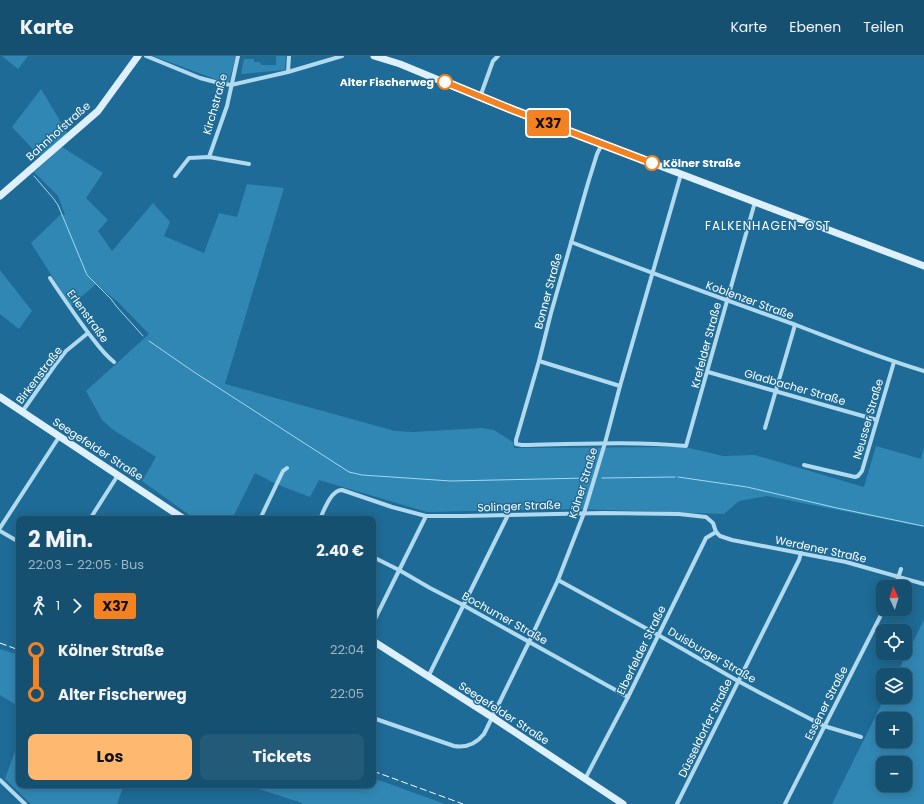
<!DOCTYPE html>
<html lang="de">
<head>
<meta charset="utf-8">
<style>
	:root { --surface:#165070; --page:#235a78; --text:#f1f3f6; --muted:#9eb5c3; --line:#356783; --accent:#ffb870 }
	body { margin:0; font-family:Poppins,sans-serif; background:var(--page); color:var(--text); height:100vh; display:flex; flex-direction:column; font-size:15px; white-space:nowrap }
	* { box-sizing:border-box; margin:0 }
	p { font-size:13px; color:var(--muted) }
	.icon { flex:none; width:22px; height:22px; fill:none; stroke:currentColor; stroke-width:2; stroke-linecap:round; stroke-linejoin:round }
	.map { position:relative; flex:1; overflow:hidden }
	.side { position:absolute; left:16px; top:460px; width:360px; height:272px; display:flex; flex-direction:column; background:var(--surface); border-radius:8px; box-shadow:0 2px 10px #0003,0 0 0 1px var(--line) }
	.side>* { flex:none }
	.badge { padding:0 8px; border-radius:3px; font-size:14px; line-height:26px }
	.needle { width:26px; rotate:356deg }
	.controls { position:absolute; left:876px; top:524px; display:grid; gap:8px }
	.controls a { display:grid; place-items:center; width:36px; height:36px; border-radius:8px; background:var(--surface); box-shadow:0 2px 10px #0003,0 0 0 1px var(--line); font-size:20px }
	.map>.badge { position:absolute; translate:-50% -50%; box-shadow:0 0 0 2px #fff }
	.legs { display:flex; align-items:center; gap:6px; height:44px; padding:0 12px; font-size:13px }
	.legs p { margin-inline-start:auto }
	.summary { display:flex; align-items:center; justify-content:space-between; height:68px; padding:0 12px }
	h1 { font-size:22px; font-weight:700; line-height:30px }
	.cta { display:flex; gap:8px; margin-top:auto; padding:8px 12px }
	.cta a { flex:1; height:46px; border-radius:8px; background:var(--accent); color:#111; font-size:16px; font-weight:700; line-height:46px; text-align:center }
	.cta a+a { background:var(--page); color:var(--text) }
	ul { padding:0 12px; list-style:none }
	li { display:flex; align-items:center; gap:14px; height:44px; font-size:15px }
	li i { display:grid; place-items:center; width:6px; height:100%; margin:0 5px; background:currentColor }
	li i::after { content:''; width:10px; height:10px; margin:-5px; border:3px solid; border-radius:50%; background:var(--surface) }
	li p { margin-inline-start:auto }
	li:first-child i { background:linear-gradient(#0000 50%,currentColor 0) }
	li:last-child i { background:linear-gradient(currentColor 50%,#0000 0) }
	header { display:flex; align-items:center; gap:24px; box-sizing:border-box; height:56px; padding:0 20px; background:var(--surface); border-bottom:1px solid var(--line) }
	header strong { font-size:19px }
	nav { display:flex; gap:22px; margin-inline-start:auto; font-size:14px }
	.map>svg:first-child { display:block }
</style>
</head>
<body>
<header>
<strong>Karte</strong>
<nav><a>Karte</a><a>Ebenen</a><a>Teilen</a></nav>
</header>
<div class="map">
<svg width="924" height="748" viewBox="0 0 924 748">
	<rect width="100%" height="100%" fill="#1d6b96"/>
	<g fill="#3187b4" fill-rule="evenodd">
		<polygon points="2,0 28,0 18,13"/>
		<polygon points="153,0 236,0 229,26 223,26"/>
		<polygon points="276,0 286,0 285,14 241,18 244,3 254,3 254,6 260,6 261,9 276,9"/>
		<polygon points="41,33 69,80 42,103 12,71"/>
		<polygon points="62,91 103,117 86,142 108,164 98,175 112,195 153,147 170,166 164,180 204,197 219,157 237,161 247,128 284,132 225,328 395,375 413,376 482,372 494,374 513,386 514,392 685,391 723,400 755,399 864,431 876,390 921,403 924,391 924,471 767,440 739,445 724,458 578,453 427,456 319,424 310,441 276,428 255,417 232,463 195,463 142,425 156,401 112,373 102,364 86,335 149,278 119,247 96,228 71,250 31,187 61,158 65,159 58,140 34,116"/>
		<polygon points="0,214 32,255 19,273 0,258"/>
		<path d="M924,564V748H832L885,641H905V619H896ZM883,663H905V685H883ZM883,707H905V729H883Z"/>
		<polygon points="0,593 19,599 19,652 13,647 0,639"/>
		<polygon points="19,684 19,729 124,729 117,748 31,748 5,723"/>
		<polygon points="373,722 445,748 302,748 302,747 246,729 373,729"/>
	</g>
	<g fill="none" stroke-linecap="round" stroke-linejoin="round">
		<g stroke="#a4d7f1" stroke-width="1">
			<polyline points="34,120 53,142 58,149 87,219 111,243 117,251 143,280"/>
			<polyline points="149,285 194,316 349,416 362,419 451,425 587,422"/>
			<polyline points="678,421 747,431 837,452 923,470"/>
			<polyline points="602,422 675,421"/>
		</g>
		<g stroke="#b1daef" stroke-width="4">
			<polyline points="146,0 200,22 219,27 231,29 288,16 342,0"/>
			<polyline points="288,16 289,0"/>
			<polyline points="480,41 493,5 498,0"/>
			<path d="M602,88L597,98L588,127L551,257L539,305L516,384V388L522,389C577,388 632,385 686,390L755,146"/>
			<polyline points="209,101 227,50 238,0"/>
			<polyline points="175,120 189,102 209,101 249,108"/>
			<path d="M571,186C646,215 720,242 796,269C838,285 880,302 924,315"/>
			<path d="M50,222C64,243 78,264 93,283C99,291 105,299 114,306"/>
			<polyline points="539,305 620,330"/>
			<polyline points="708,316 877,364"/>
			<polyline points="22,356 55,309 66,295 88,277"/>
			<polyline points="765,372 795,269"/>
			<polyline points="804,409 855,421 858,420 862,415 894,306"/>
			<polyline points="90,463 118,419"/>
			<polyline points="260,463 283,415 287,412"/>
			<path d="M320,463C324,454 331,434 342,434L392,451L426,460H464L604,457L679,458L706,461L713,467L716,476"/>
			<polyline points="0,472 59,381"/>
			<polyline points="0,475 19,486"/>
			<polyline points="716,476 720,480 732,484 846,506 924,528"/>
			<polyline points="373,501 399,514 430,532 463,549 628,641"/>
			<polyline points="558,524 660,580 738,625 766,640 824,670 861,681"/>
			<polyline points="895,531 901,513"/>
			<polyline points="373,567 426,460"/>
			<polyline points="428,621 508,459"/>
			<path d="M373,662L454,690C466,692 476,688 484,678L529,586L558,524L584,457L605,387L620,330L681,118"/>
			<polyline points="585,723 628,641 706,482 716,476"/>
			<polyline points="0,724 25,748"/>
			<polyline points="677,748 799,504 801,497"/>
			<polyline points="785,748 884,553"/>
		</g>
		<g stroke="#def0fb" stroke-width="7">
			<polyline points="374,0 400,8 480,41 681,118 924,210"/>
			<polyline points="0,140 98,55 138,0"/>
			<polyline points="0,341 184,463"/>
			<polyline points="373,585 492,661 623,748"/>
		</g>
		<g stroke="#fff" stroke-width="1" stroke-dasharray="7 3" stroke-linecap="butt">
			<polyline points="0,587 19,594"/>
			<polyline points="373,715 463,748"/>
		</g>
	</g>
	<g fill="none" stroke-linecap="round" stroke-linejoin="round">
		<g stroke="#fff" stroke-width="9">
			<polyline id="line-1" points="445,26 513,54 652,107"/>
		</g>
		<use href="#line-1" stroke="#f58220" stroke-width="6"/>
	</g>
	<g fill="#fff" stroke="#f58220" stroke-width="2">
		<circle cx="445" cy="26" r="7"/>
		<circle cx="652" cy="107" r="7"/>
	</g>
	<g text-anchor="middle" dominant-baseline="central" stroke-width="3" stroke-linejoin="round" paint-order="stroke">
		<g font-size="11" font-weight="bold" fill="#fff" stroke="#1d6b96" text-anchor="end">
			<text x="434" y="26">Alter Fischerweg</text>
			<text x="663" y="107" text-anchor="start">Kölner Straße</text>
		</g>
		<g font-size="11" fill="#fff" stroke="#1d6b96">
			<text transform="translate(215 48) rotate(-74)">Kirchstraße</text>
			<text transform="translate(58 75) rotate(-42)">Bahnhofstraße</text>
			<text transform="translate(548 235) rotate(-75)">Bonner Straße</text>
			<text transform="translate(750 244) rotate(20)">Koblenzer Straße</text>
			<text transform="translate(88 260) rotate(54)">Erlenstraße</text>
			<text transform="translate(706 289) rotate(-75)">Krefelder Straße</text>
			<text transform="translate(39 319) rotate(-53)">Birkenstraße</text>
			<text transform="translate(795 331) rotate(16)">Gladbacher Straße</text>
			<text transform="translate(868 363) rotate(-74)">Neusser Straße</text>
			<text transform="translate(98 393) rotate(33)">Seegefelder Straße</text>
			<text transform="translate(583 427) rotate(-73)">Kölner Straße</text>
			<text transform="translate(519 450) rotate(-2)">Solinger Straße</text>
			<text transform="translate(821 493) rotate(12)">Werdener Straße</text>
			<text transform="translate(505 562) rotate(29)">Bochumer Straße</text>
			<text transform="translate(641 594) rotate(-64)">Elberfelder Straße</text>
			<text transform="translate(712 599) rotate(30)">Duisburger Straße</text>
			<text transform="translate(826 647) rotate(-63)">Essener Straße</text>
			<text transform="translate(504 657) rotate(33)">Seegefelder Straße</text>
			<text transform="translate(705 672) rotate(-64)">Düsseldorfer Straße</text>
		</g>
		<g font-size="12" letter-spacing="1" fill="#fff" stroke="#1d6b96">
			<text x="768" y="169">FALKENHAGEN-OST</text>
		</g>
	</g>
</svg>
<div class="controls">
<a><svg class="needle" viewBox="-14 -14 28 28"><path d="M0-13l5 13h-10z" fill="#e53935"/><path d="M0 13l5-13h-10z" fill="#9eb5c3"/></svg></a>
<a><svg class="icon" aria-label="locate" viewBox="0 0 24 24"><circle cx="12" cy="12" r="6"/><path d="M12 2v4M12 18v4M2 12h4M18 12h4"/></svg></a>
<a><svg class="icon" aria-label="layers" viewBox="0 0 24 24"><path d="M12 4l9 5-9 5-9-5zM3 14l9 5 9-5"/></svg></a>
<a>+</a>
<a>−</a>
</div>
<b class="badge" style="left:548px;top:67px;background:#f58220;color:#111">X37</b>
<section class="side">
<div class="summary"><div><h1>2 Min.</h1><p>22:03 – 22:05 · Bus</p></div><b>2.40 €</b></div>
<div class="legs"><svg class="icon" aria-label="walk" viewBox="0 0 24 24"><circle cx="13" cy="4" r="2"/><path d="M13 8l-2 6 4 7M11 14l-3 7M7 12l3-4h3l4 4"/></svg>1<svg class="icon" aria-label="forward" viewBox="0 0 24 24"><path d="M9 5l7 7-7 7"/></svg><b class="badge" style="background:#f58220;color:#111">X37</b></div>
<ul>
<li><i style="color:#f58220"></i><b>Kölner Straße</b><p>22:04</p></li>
<li><i style="color:#f58220"></i><b>Alter Fischerweg</b><p>22:05</p></li>
</ul>
<div class="cta"><a>Los</a><a>Tickets</a></div>
</section>
</div>
</body>
</html>
